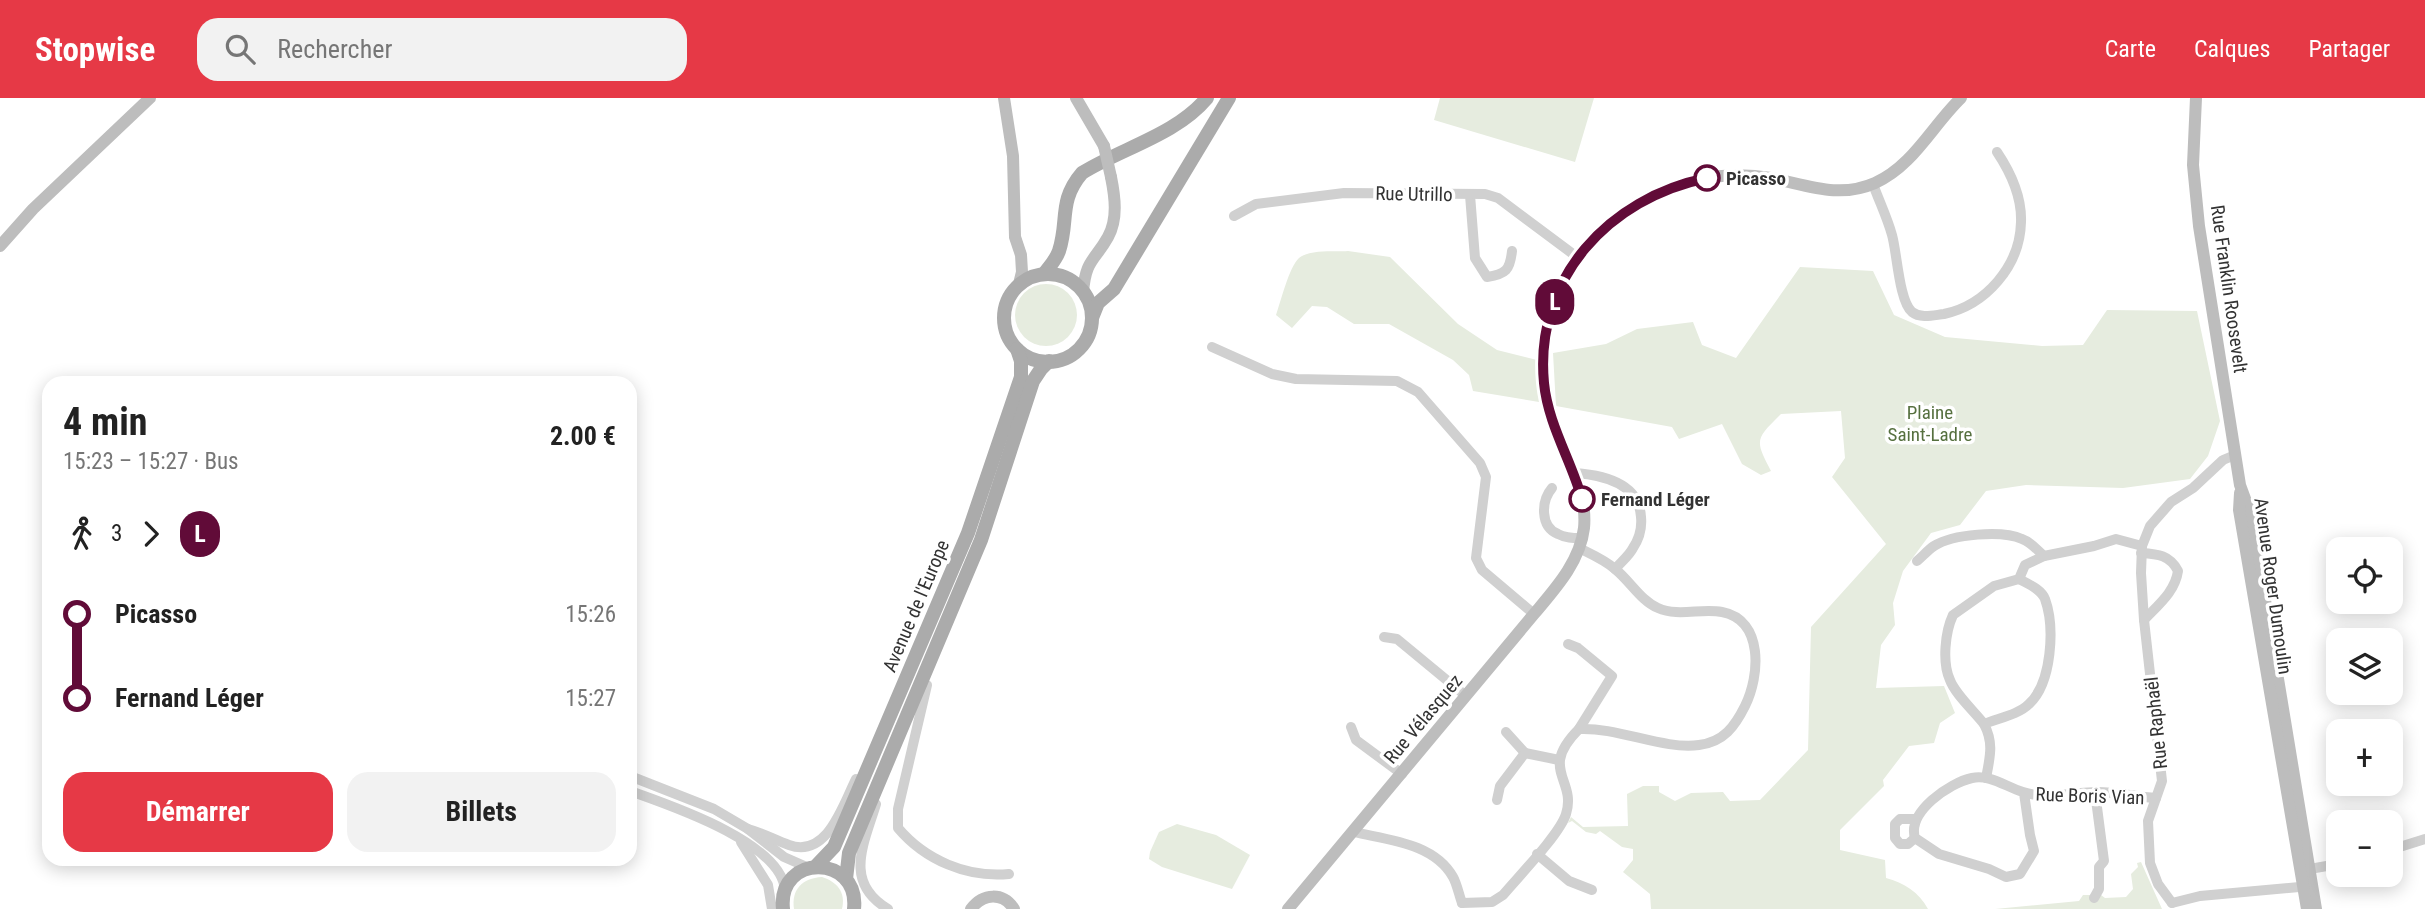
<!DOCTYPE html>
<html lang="fr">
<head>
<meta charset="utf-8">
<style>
	:root { --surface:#fff; --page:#f2f2f2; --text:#222; --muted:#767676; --accent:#e63946 }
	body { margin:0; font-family:"Roboto Condensed",sans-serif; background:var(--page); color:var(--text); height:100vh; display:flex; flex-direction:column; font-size:26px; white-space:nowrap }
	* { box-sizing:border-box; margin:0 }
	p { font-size:23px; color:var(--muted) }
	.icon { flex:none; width:38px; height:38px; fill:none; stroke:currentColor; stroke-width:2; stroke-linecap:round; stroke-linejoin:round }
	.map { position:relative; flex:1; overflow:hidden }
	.panel { position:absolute; left:42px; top:278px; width:595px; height:490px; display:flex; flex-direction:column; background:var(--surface); border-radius:21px; box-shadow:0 4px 18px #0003 }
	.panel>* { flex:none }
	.badge { padding:0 14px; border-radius:23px; font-size:24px; line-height:46px }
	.controls { position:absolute; left:2326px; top:439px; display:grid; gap:14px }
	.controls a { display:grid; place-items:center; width:77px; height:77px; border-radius:14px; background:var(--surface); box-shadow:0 4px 18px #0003; font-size:35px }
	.map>.badge { position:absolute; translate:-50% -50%; box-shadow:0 0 0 4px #fff }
	.legs { display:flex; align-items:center; gap:10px; height:77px; padding:0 21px; font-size:23px }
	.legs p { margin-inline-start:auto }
	.overview { display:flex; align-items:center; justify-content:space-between; height:119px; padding:0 21px }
	h1 { font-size:38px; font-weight:700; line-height:52px }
	.action { display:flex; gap:14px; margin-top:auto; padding:14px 21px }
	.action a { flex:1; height:80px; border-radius:21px; background:var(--accent); color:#fff; font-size:28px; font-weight:700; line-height:80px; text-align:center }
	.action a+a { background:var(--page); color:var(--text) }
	ul { padding:0 21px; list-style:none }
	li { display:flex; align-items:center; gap:24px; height:84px; font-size:26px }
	li i { display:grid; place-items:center; width:10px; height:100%; margin:0 9px; background:currentColor }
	li i::after { content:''; width:18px; height:18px; margin:-9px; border:5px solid; border-radius:50%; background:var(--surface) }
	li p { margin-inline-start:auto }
	li:first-child i { background:linear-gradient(#0000 50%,currentColor 0) }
	li:last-child i { background:linear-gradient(currentColor 50%,#0000 0) }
	header { display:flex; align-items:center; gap:42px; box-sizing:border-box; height:98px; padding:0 35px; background:var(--accent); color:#fff }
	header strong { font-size:33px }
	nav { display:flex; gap:38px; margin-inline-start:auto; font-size:24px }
	.search { width:490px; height:63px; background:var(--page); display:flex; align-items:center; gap:18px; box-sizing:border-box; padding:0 24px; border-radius:21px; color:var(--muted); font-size:26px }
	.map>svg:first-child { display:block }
</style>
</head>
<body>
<header>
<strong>Stopwise</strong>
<div class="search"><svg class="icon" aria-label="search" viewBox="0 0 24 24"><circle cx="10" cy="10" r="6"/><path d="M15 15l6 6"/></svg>Rechercher</div>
<nav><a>Carte</a><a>Calques</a><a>Partager</a></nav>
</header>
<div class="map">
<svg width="2425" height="811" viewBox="0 0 2425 811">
	<rect width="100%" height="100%" fill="#fff"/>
	<g fill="#e6ecdf">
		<polygon points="1440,0 1594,0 1575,64 1434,22"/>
		<path d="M1348,153L1390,159L1458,226L1497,252L1537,262L1539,304L1473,293L1469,277L1453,262L1389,226H1354L1327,209L1312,208L1292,230L1276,217C1281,203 1289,169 1299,160C1310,151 1335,154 1348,153Z"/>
		<path d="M1800,169L1873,173L1894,217L1945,239L2042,248L2083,247L2107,212L2197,213L2220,323L2208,358L2190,381L2123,390L2026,387L1986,393L1960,427L1931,435L1903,473L1893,505L1895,527L1881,547L1876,590L1944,588L1955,615L1940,625L1934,645L1909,648L1883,682L1884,688L1840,732V752L1885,762L1886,780C1904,785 1919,794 1928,811H1651L1650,796L1623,774L1633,762V751L1622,749L1600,733L1596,736L1586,734L1572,723L1568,725L1571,719L1583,729L1628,728L1627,696L1643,688H1659V694L1675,703L1691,695L1723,694L1730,703L1760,702L1808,652L1811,529L1886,446L1832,379L1845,360L1841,313L1781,316C1756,341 1754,341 1771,373L1761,377L1742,366L1722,326L1679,341L1672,329L1556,308L1553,255L1606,246L1637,231L1693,224L1702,247L1736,260Z"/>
		<circle cx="1046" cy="217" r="31"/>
		<polygon points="1177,726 1216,737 1250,757 1232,791 1162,769 1149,761 1150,754 1159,734"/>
		<polygon points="2141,764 2162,811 1995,811 2079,803 2083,797 2101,797 2105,800 2126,799 2133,791 2131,776 2138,769 2137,765"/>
		<path d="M822,779C837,784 846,794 842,811H794C791,792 802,780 822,779Z"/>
	</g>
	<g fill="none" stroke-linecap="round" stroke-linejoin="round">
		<g stroke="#d0d0d0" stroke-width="10">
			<path d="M1873,86C1879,103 1887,119 1892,137C1897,154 1899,203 1912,214C1921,221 1934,217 1944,216C1986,207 2020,168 2021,124C2022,98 2011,75 1997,54"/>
			<path d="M1470,97L1475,160L1487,179C1506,176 1510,172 1512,153"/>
			<polyline points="1234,118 1256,106 1344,95 1485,96 1498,100 1577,159"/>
			<polyline points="1212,249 1272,276 1296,281 1397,283 1418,294 1480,365 1486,379 1476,460 1482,472 1534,516"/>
			<path d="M1575,375C1603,377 1639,385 1641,419C1642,429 1639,441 1633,450C1629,458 1621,464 1615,471"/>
			<path d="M1552,390C1541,403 1540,429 1558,436C1565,440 1573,440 1581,440"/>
			<path d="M2141,455C2158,456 2170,457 2178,473C2175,494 2158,507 2144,522"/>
			<path d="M1917,463C1923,458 1928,452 1934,448C1953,436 2002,432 2022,441C2031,444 2037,452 2044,458"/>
			<polyline points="1384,539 1397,541 1466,598"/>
			<polyline points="1568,546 1578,550 1612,578 1579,631"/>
			<path d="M927,587L898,711V730C925,762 967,780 1009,776"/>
			<path d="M1984,626C1975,614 1955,596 1950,582C1942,565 1945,534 1953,517L1994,488L2019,481L2025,467L2044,458L2094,448L2116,441L2142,448"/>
			<polyline points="1351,629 1356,642 1402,676"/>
			<polyline points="1506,634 1525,655"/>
			<polyline points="630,678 714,711 748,731 784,759 809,770"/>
			<path d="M1986,680C1990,659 1994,645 1984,626C1998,620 2018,617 2029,606C2052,585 2055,529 2045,501C2041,491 2028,486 2019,481"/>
			<path d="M630,693C669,707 781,744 785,792"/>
			<path d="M2024,695L2030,737L2034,753L2020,776L2006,779L1989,771L1939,756L1915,740C1907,714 1949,685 1972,680C1990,676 2006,689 2023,694C2047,702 2073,694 2098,694C2117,694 2136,699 2156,700"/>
			<polyline points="1497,702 1500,688 1525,655 1559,662"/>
			<path d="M876,706C864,746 843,784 888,811"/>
			<path d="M748,731C763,735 775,742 789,747C827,761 843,707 856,681"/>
			<path d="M1354,734C1388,742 1434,745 1453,779C1457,786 1459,797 1462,805"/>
			<polyline points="1915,740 1908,746 1900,746 1895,740 1895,726 1900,721 1915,721"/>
			<polyline points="741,744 768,787 772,811"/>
			<polyline points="2390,752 2425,741"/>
			<polyline points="1537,756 1569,783 1592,792"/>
			<polyline points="2304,772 2338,766"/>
			<polyline points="2094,800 2099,791 2099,769 2104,763 2095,694"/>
			<path d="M1462,805L1492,804L1503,797C1518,779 1560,736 1566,716C1577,681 1538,672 1579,631C1618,629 1663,652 1699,647C1724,644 1735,628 1745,608C1760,578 1764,522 1722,514C1701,510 1678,519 1658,510C1641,503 1630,483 1615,471C1605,462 1591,456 1579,450"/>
			<polyline points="2172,805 2158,786 2150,765 2148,723 2162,683 2144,522 2141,475 2142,448 2150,428 2171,404 2193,390 2223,362 2235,357"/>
			<polyline points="2172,805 2200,798 2310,788"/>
		</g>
		<g stroke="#bdbdbd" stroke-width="12">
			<polyline points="1004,0 1013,58 1015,139 1021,157 1022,174 1019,186"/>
			<polyline points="1076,0 1104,48"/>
			<polyline points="2196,0 2193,67 2199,128 2240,387 2251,417 2316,811"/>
			<polyline points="0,148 33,111 150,0"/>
			<path d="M1083,194C1086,161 1094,164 1108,139C1118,121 1115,99 1111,79"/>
			<polyline points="2240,395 2239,412 2307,811"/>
			<path d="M971,811C983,795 1003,794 1014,811"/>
			<path d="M1288,811L1534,516C1555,491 1580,464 1584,430C1588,389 1562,356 1551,319C1535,267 1545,206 1576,162C1619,99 1697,68 1771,80C1807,87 1839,101 1875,85C1913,68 1932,28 1961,0"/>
		</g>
		<g stroke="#ababab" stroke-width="14">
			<path d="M1044,176C1049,169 1056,162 1059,153C1069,123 1058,103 1082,75C1122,50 1176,37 1207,0"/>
			<circle cx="1048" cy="220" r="44"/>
			<polyline points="1092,220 1098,205 1114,191 1229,0"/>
			<polyline points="815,769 834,749 968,435 1021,279 1021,263 1017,251"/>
			<polyline points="846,781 849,755 981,442 1033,283 1041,271 1049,263"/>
			<path d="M783,811C777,755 860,756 854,811"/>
		</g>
		<polyline stroke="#bdbdbd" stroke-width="12" points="1104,48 1111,79"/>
	</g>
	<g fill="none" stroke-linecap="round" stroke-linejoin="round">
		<g stroke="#fff" stroke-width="16">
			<path id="line-1" d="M1582,401C1571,362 1548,326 1544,285C1534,180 1609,100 1707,80"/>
		</g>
		<use href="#line-1" stroke="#610b38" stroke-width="10"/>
	</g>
	<g fill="#fff" stroke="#610b38" stroke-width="3.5">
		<circle cx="1707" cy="80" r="12"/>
		<circle cx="1582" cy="401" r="12"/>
	</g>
	<g text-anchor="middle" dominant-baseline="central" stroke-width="7" stroke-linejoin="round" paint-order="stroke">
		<g font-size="19" font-weight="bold" fill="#333" stroke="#fff" text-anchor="start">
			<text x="1726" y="80">Picasso</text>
			<text x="1601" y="401">Fernand Léger</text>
		</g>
		<g font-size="19" fill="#333" stroke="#fff">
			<text transform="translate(1414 96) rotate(1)">Rue Utrillo</text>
			<text transform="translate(2229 191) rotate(82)">Rue Franklin Roosevelt</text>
			<text transform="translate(2273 488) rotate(82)">Avenue Roger Dumoulin</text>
			<text transform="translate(916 508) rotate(-67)">Avenue de l'Europe</text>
			<text transform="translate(1423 621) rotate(-50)">Rue Vélasquez</text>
			<text transform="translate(2156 625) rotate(-96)">Rue Raphaël</text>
			<text transform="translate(2090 698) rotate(2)">Rue Boris Vian</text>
		</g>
		<g font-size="19" fill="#56703f" stroke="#fff">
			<text x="1930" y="314">Plaine<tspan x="1930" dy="22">Saint-Ladre</tspan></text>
		</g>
	</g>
</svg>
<div class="controls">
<a><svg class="icon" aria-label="locate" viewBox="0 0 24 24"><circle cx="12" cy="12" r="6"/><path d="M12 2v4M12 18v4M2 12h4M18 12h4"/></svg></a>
<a><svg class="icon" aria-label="layers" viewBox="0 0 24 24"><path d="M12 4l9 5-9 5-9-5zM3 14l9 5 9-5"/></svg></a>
<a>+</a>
<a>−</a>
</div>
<b class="badge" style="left:1555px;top:204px;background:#610b38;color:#fff">L</b>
<section class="panel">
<div class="overview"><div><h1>4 min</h1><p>15:23 – 15:27 · Bus</p></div><b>2.00 €</b></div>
<div class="legs"><svg class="icon" aria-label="walk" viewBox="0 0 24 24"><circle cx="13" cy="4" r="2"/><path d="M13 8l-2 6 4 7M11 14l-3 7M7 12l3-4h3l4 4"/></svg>3<svg class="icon" aria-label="forward" viewBox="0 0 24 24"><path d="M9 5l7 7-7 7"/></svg><b class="badge" style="background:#610b38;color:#fff">L</b></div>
<ul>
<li><i style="color:#610b38"></i><b>Picasso</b><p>15:26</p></li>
<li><i style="color:#610b38"></i><b>Fernand Léger</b><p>15:27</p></li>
</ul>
<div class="action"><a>Démarrer</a><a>Billets</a></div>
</section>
</div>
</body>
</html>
